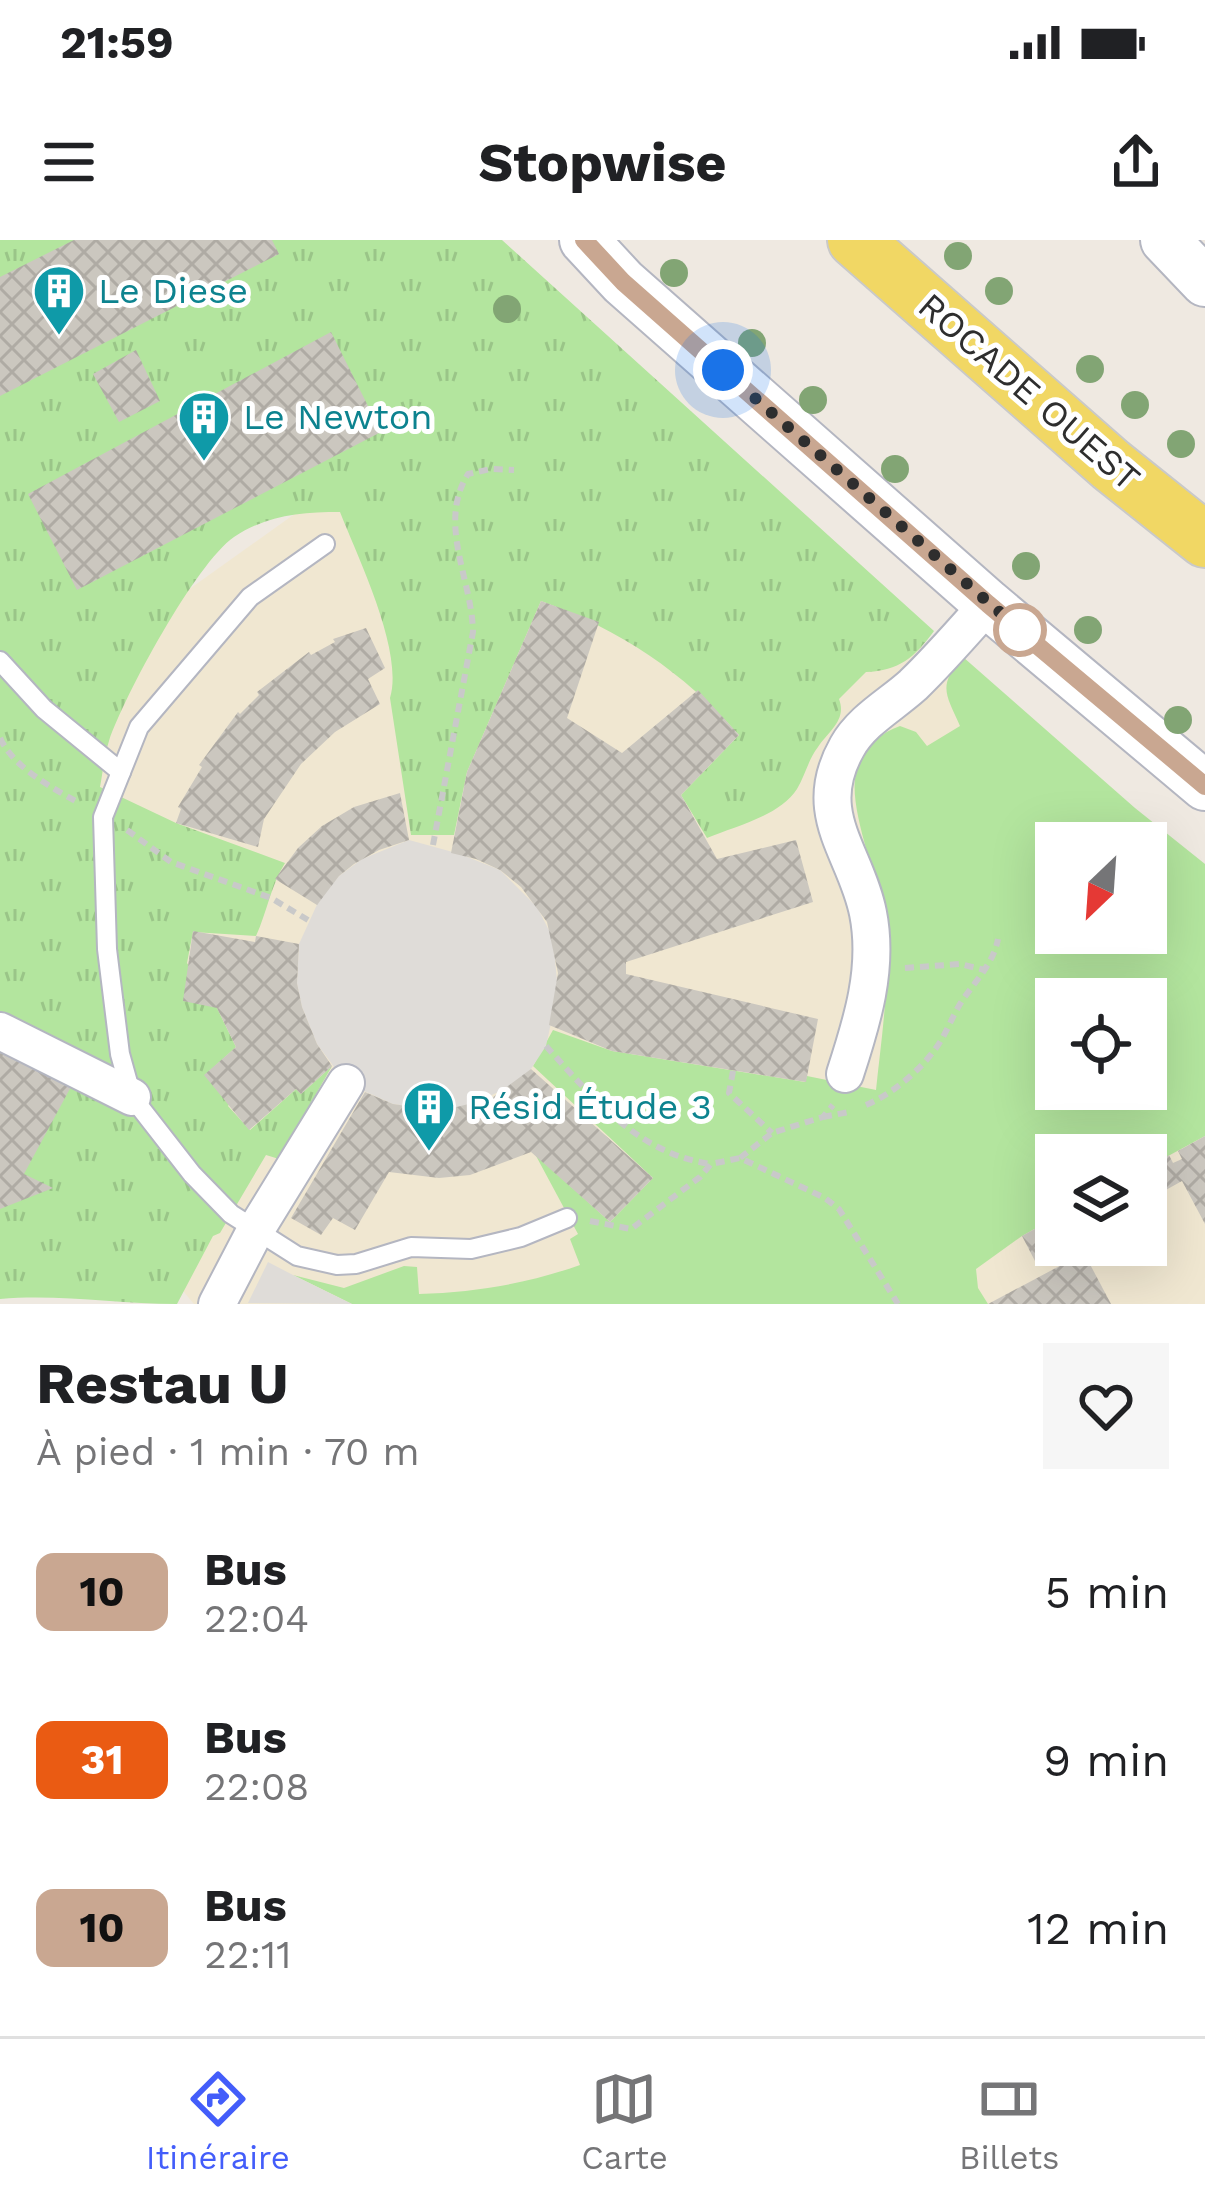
<!DOCTYPE html>
<html lang="fr">
<head>
<meta charset="utf-8">
<style>
	:root { --surface:#fff; --page:#f6f6f6; --text:#202124; --muted:#757577; --line:#e0e0e0; --accent:#435dfa }
	body { margin:0; font-family:"Work Sans",sans-serif; background:var(--page); color:var(--text); height:100vh; display:flex; flex-direction:column; font-size:45px; white-space:nowrap }
	* { box-sizing:border-box; margin:0 }
	p { font-size:39px; color:var(--muted) }
	.icon { flex:none; width:66px; height:66px; fill:none; stroke:currentColor; stroke-width:2; stroke-linecap:round; stroke-linejoin:round }
	.map { position:relative; height:1064px; overflow:hidden }
	.side { display:flex; flex-direction:column; background:var(--surface); flex:1 }
	.side>* { flex:none }
	.badge { padding:0 24px; border-radius:18px; font-size:42px; line-height:78px }
	.needle { width:78px; rotate:205deg }
	.tools { position:absolute; left:1035px; top:582px; display:grid; gap:24px }
	.tools a { display:grid; place-items:center; width:132px; height:132px; border-radius:0px; background:var(--surface); box-shadow:0 12px 48px #0002; font-size:60px }
	.you { position:absolute; width:60px; height:60px; margin:-30px; border:9px solid #fff; border-radius:50%; background:#1a73e8; box-shadow:0 0 0 18px #1a73e833 }
	.map>.badge { position:absolute; translate:-50% -50%; box-shadow:0 0 0 6px #fff }
	.round { display:grid; place-items:center; flex:none; width:126px; height:126px; border-radius:0px; background:var(--page) }
	.overview { display:flex; align-items:center; justify-content:space-between; height:204px; padding:0 36px }
	h1 { font-size:57px; font-weight:700; line-height:90px }
	ul { padding:0; list-style:none }
	li { display:flex; align-items:center; gap:36px; height:168px; padding:0 36px }
	li div { flex:1 }
	li b { display:block; font-size:45px }
	li em { font-style:normal }
	li .badge { min-width:132px; font-weight:700; text-align:center }
	.status { display:flex; justify-content:space-between; align-items:center; height:84px; padding:0 60px; background:var(--surface); direction:ltr }
	.status svg { height:33px; fill:currentColor }
	header { display:flex; justify-content:space-between; align-items:center; height:156px; padding:0 36px; background:var(--surface); font-size:54px; font-weight:700 }
	.menu { display:flex; justify-content:space-around; align-items:center; height:168px; border-top:3px solid var(--line); background:var(--surface); font-size:33px; color:var(--muted) }
	.menu a { display:grid; justify-items:center; gap:6px }
	.menu .current { color:var(--accent) }
	.map>svg:first-child { display:block }
</style>
</head>
<body>
<div class="status"><b>21:59</b><svg viewBox="0 0 49 12"><path d="M0 12V9h3v3zM5 12V6h3v6zM10 12V3h3v9zM15 12V0h3v12zM26 1h20v11H26zM47 4h2v5h-2z"/></svg></div>
<header><svg class="icon" aria-label="menu" viewBox="0 0 24 24"><path d="M4 6h16M4 12h16M4 18h16"/></svg>Stopwise<svg class="icon" aria-label="share" viewBox="0 0 24 24"><path d="M12 15V3M7 8l5-5 5 5M5 13v7h14v-7"/></svg></header>
<div class="map">
<svg width="1205" height="1064" viewBox="0 0 1205 1064">
	<defs>
		<pattern id="grass-tufts" width="24" height="20" patternUnits="userSpaceOnUse" patternTransform="scale(3)"><rect width="24" height="20" fill="#b3e59e"/><path d="M3 7l-1-3M5 7V3M7 7l1-3M15 17l-1-3M17 17v-4M19 17l1-3" fill="none" stroke="#9ac588"/></pattern>
		<pattern id="building-cross-hatch" width="8" height="8" patternUnits="userSpaceOnUse" patternTransform="scale(3)"><rect width="8" height="8" fill="#cbc7bf"/><path d="M0 0l8 8M0 8l8-8" fill="none" stroke="#afaba4"/></pattern>
	</defs>
	<rect width="100%" height="100%" fill="#efe9e1"/>
	<path fill="#f0e7d1" fill-rule="evenodd" d="M626,149L1205,653V1064H194L142,1002L78,523L132,390L352,233ZM1056,603H1146V693H1056ZM1056,759H1146V849H1056ZM1056,915H1146V1005H1056Z"/>
	<path fill="url(#grass-tufts)" d="M0,0H502L934,391C915,417 899,431 866,432L839,459C847,480 829,491 818,507C808,520 805,536 797,549C780,576 735,586 707,598L681,555L739,495C682,431 622,391 541,361L467,532L454,595H411L390,458C404,411 358,318 340,272C301,272 267,275 234,297C196,323 124,456 109,501C104,516 103,532 100,547L176,583L285,623C271,645 267,672 256,696L193,692L187,723L217,768L236,807L205,835L230,863L228,866L250,890L296,849L301,854L332,826L279,919L266,915L220,993L213,996L177,1064C117,1064 60,1054 0,1059Z"/>
	<path fill="#b3e59e" fill-rule="evenodd" d="M963,417L1135,568L1205,624V896L1146,928V915H1056V977L1022,996L976,1029L978,1048L988,1064H352L293,1035L344,1048L404,1026L417,1027L419,1054C476,1052 526,1044 580,1025L570,999L578,994L535,914L610,982L653,938L533,826L553,790L612,811L805,842L807,836L876,850C882,792 892,733 883,674C877,635 851,575 855,539C858,512 877,494 900,486L916,492L927,506L960,486C946,454 937,446 963,417ZM1056,603H1146V693H1056ZM1056,759H1146V849H1056Z"/>
	<g fill="#dfdcd8">
		<polygon points="409,600 460,614 500,630 537,667 553,698 558,751 546,806 531,829 514,844 468,867 441,871 393,864 346,843 317,804 302,767 297,743 299,704 320,658 339,636 362,619"/>
		<polygon points="268,1022 293,1035 352,1064 248,1063"/>
	</g>
	<g fill="url(#building-cross-hatch)">
		<polygon points="74,0 272,0 279,14 0,156 0,37"/>
		<polygon points="331,92 381,192 77,350 28,254"/>
		<polygon points="136,110 160,161 119,182 93,134"/>
		<polygon points="541,361 599,382 567,478 622,513 698,450 739,495 681,555 717,619 796,600 813,662 626,722 626,734 818,779 806,842 612,811 549,785 558,733 547,682 521,647 500,630 476,619 451,613 467,532"/>
		<polygon points="366,388 385,428 368,439 380,464 335,492 301,524 264,579 258,607 176,583 181,569 178,567 202,527 199,525 238,472 240,474 259,455 257,452 309,412 311,415 335,402 333,399"/>
		<polygon points="400,553 409,600 379,610 354,624 339,636 317,665 275,639 298,608 322,586 354,567"/>
		<polygon points="193,691 255,702 256,696 299,704 297,743 302,767 317,804 332,826 301,854 296,849 249,890 204,835 236,807 217,768 183,761"/>
		<polygon points="0,807 73,843 24,934 53,948 0,969"/>
		<polygon points="531,829 653,938 610,982 531,912 470,935 439,938 389,932 355,990 333,978 321,995 291,978 365,852 393,864 441,871 492,858"/>
		<polygon points="1205,896 1205,984 1182,941 1146,961 1146,928 1169,915 1173,923 1182,919 1178,911"/>
		<polygon points="1056,977 1056,1005 1064,1005 1035,1021 1022,996"/>
		<polygon points="1084,1013 1111,1064 988,1064"/>
	</g>
	<g fill="none" stroke-linecap="round" stroke-linejoin="round">
		<g stroke="#b4b6c1" stroke-width="22">
			<g id="lane">
				<polyline points="325,304 250,357 139,487 103,577 107,709 120,814 132,857 192,934 231,974 297,1016 337,1025 356,1024 411,1007 471,1009 521,997 567,978"/>
				<polyline points="0,421 44,469 121,532"/>
			</g>
		</g>
		<g stroke="#b4b6c1" stroke-width="40">
			<g id="street">
				<polyline points="0,791 132,857"/>
				<path d="M845,834C862,782 879,728 868,673C856,612 809,574 847,507C862,480 891,465 913,445C939,420 964,391 988,364"/>
				<polyline points="217,1064 255,991 346,843"/>
			</g>
		</g>
		<g stroke="#b4b6c1" stroke-width="52">
			<g id="secondary">
				<polyline points="584,0 623,42 988,364 1205,546"/>
				<polyline points="1165,0 1205,42"/>
			</g>
		</g>
		<g stroke="#c9c9c9" stroke-width="58">
			<polyline id="primary" points="855,0 1111,225 1205,300"/>
		</g>
		<g stroke="#c9c9c9" stroke-width="6" stroke-dasharray="9 6" stroke-linecap="butt">
			<path d="M0,498C14,528 51,547 79,563"/>
			<polyline points="127,590 171,622 271,658 308,680"/>
			<path d="M433,605L473,392C472,339 437,284 468,234L491,229L514,230"/>
			<polyline points="905,728 960,724 985,730"/>
			<path d="M546,806C592,857 638,914 711,924"/>
			<polyline points="733,831 729,853 772,893"/>
			<path d="M866,865C895,853 928,824 943,797C949,786 954,774 960,764C974,742 993,725 998,699"/>
			<polyline points="823,877 849,872"/>
			<polyline points="740,918 772,893 823,877 833,865"/>
			<polyline points="590,981 631,989 700,937 711,924 740,918 825,958 839,969 898,1064"/>
		</g>
		<use href="#lane" stroke="#fff" stroke-width="18"/>
		<use href="#street" stroke="#fff" stroke-width="36"/>
		<use href="#secondary" stroke="#fff" stroke-width="48"/>
		<use href="#primary" stroke="#f1d764" stroke-width="54"/>
	</g>
	<g fill="#82a574">
		<circle cx="958" cy="16" r="14"/>
		<circle cx="674" cy="33" r="14"/>
		<circle cx="999" cy="51" r="14"/>
		<circle cx="507" cy="69" r="14"/>
		<circle cx="752" cy="103" r="14"/>
		<circle cx="1090" cy="129" r="14"/>
		<circle cx="813" cy="160" r="14"/>
		<circle cx="1135" cy="165" r="14"/>
		<circle cx="1181" cy="204" r="14"/>
		<circle cx="895" cy="229" r="14"/>
		<circle cx="1026" cy="326" r="14"/>
		<circle cx="1088" cy="390" r="14"/>
		<circle cx="1178" cy="480" r="14"/>
	</g>
	<g fill="none" stroke-linecap="round" stroke-linejoin="round">
		<g stroke="#fff" stroke-width="27">
			<polyline id="line" points="584,0 623,42 988,364 1205,546"/>
		</g>
		<use href="#line" stroke="#c9a791" stroke-width="18"/>
		<polyline stroke="#2e2e2e" stroke-width="12" stroke-dasharray="0 21.6" points="723,130 1020,390"/>
	</g>
	<defs>
		<g id="building-pin" transform="scale(2.7)"><path d="M0 17L-7.5 6A9.5 9.5 0 1 1 7.5 6Z" fill="#0f9aa8" stroke="#fff"/><path d="M-4-6H4V6H1V3H-1V6H-4ZM-2.5-4.3h1.7v1.8h-1.7ZM.8-4.3h1.7v1.8H.8ZM-2.5-1h1.7V.8h-1.7ZM.8-1h1.7V.8H.8Z" fill="#fff"/></g>
	</defs>
	<g fill-rule="evenodd">
		<use href="#building-pin" x="59" y="51"/>
		<use href="#building-pin" x="204" y="177"/>
		<use href="#building-pin" x="429" y="867"/>
	</g>
	<circle fill="#fff" stroke="#c9a791" stroke-width="6" cx="1020" cy="390" r="24"/>
	<g text-anchor="middle" dominant-baseline="central" stroke-width="10" stroke-linejoin="round" paint-order="stroke">
		<g font-size="36" fill="#0d838f" stroke="#fff" text-anchor="start">
			<text x="98" y="51">Le Diese</text>
			<text x="243" y="177">Le Newton</text>
			<text x="468" y="867">Résid Étude 3</text>
		</g>
		<g font-size="36" fill="#2e2e2e" stroke="#fff">
			<text transform="translate(1029 152) rotate(41)">ROCADE OUEST</text>
		</g>
	</g>
</svg>
<div class="tools">
<a><svg class="needle" viewBox="-14 -14 28 28"><path d="M0-13l5 13h-10z" fill="#e53935"/><path d="M0 13l5-13h-10z" fill="#757577"/></svg></a>
<a><svg class="icon" aria-label="locate" viewBox="0 0 24 24"><circle cx="12" cy="12" r="6"/><path d="M12 2v4M12 18v4M2 12h4M18 12h4"/></svg></a>
<a><svg class="icon" aria-label="layers" viewBox="0 0 24 24"><path d="M12 4l9 5-9 5-9-5zM3 14l9 5 9-5"/></svg></a>
</div>
<div class="you" style="left:723px;top:130px"></div>
</div>
<section class="side">
<div class="overview"><div><h1>Restau U</h1><p>À pied · 1 min · 70 m</p></div><a class="round"><svg class="icon" aria-label="heart" viewBox="0 0 24 24"><path d="M12 20l-8-8c-3-5 5-10 8-4 3-6 11-1 8 4z"/></svg></a></div>
<ul>
<li><span class="badge" style="background:#c9a791;color:#111">10</span><div><b>Bus</b><p>22:04</p></div><em>5 min</em></li>
<li><span class="badge" style="background:#ea5b13;color:#fff">31</span><div><b>Bus</b><p>22:08</p></div><em>9 min</em></li>
<li><span class="badge" style="background:#c9a791;color:#111">10</span><div><b>Bus</b><p>22:11</p></div><em>12 min</em></li>
</ul>
</section>
<nav class="menu">
<a class="current"><svg class="icon" aria-label="directions" viewBox="0 0 24 24"><path d="M12 3l9 9-9 9-9-9zM9 14v-3h6M13 9l2 2-2 2"/></svg>Itinéraire</a>
<a><svg class="icon" aria-label="map" viewBox="0 0 24 24"><path d="M3 6l6-2 6 2 6-2v14l-6 2-6-2-6 2zM9 4v14M15 6v14"/></svg>Carte</a>
<a><svg class="icon" aria-label="tickets" viewBox="0 0 24 24"><path d="M3 7h18v10H3zM15 7v10"/></svg>Billets</a>
</nav>
</body>
</html>
